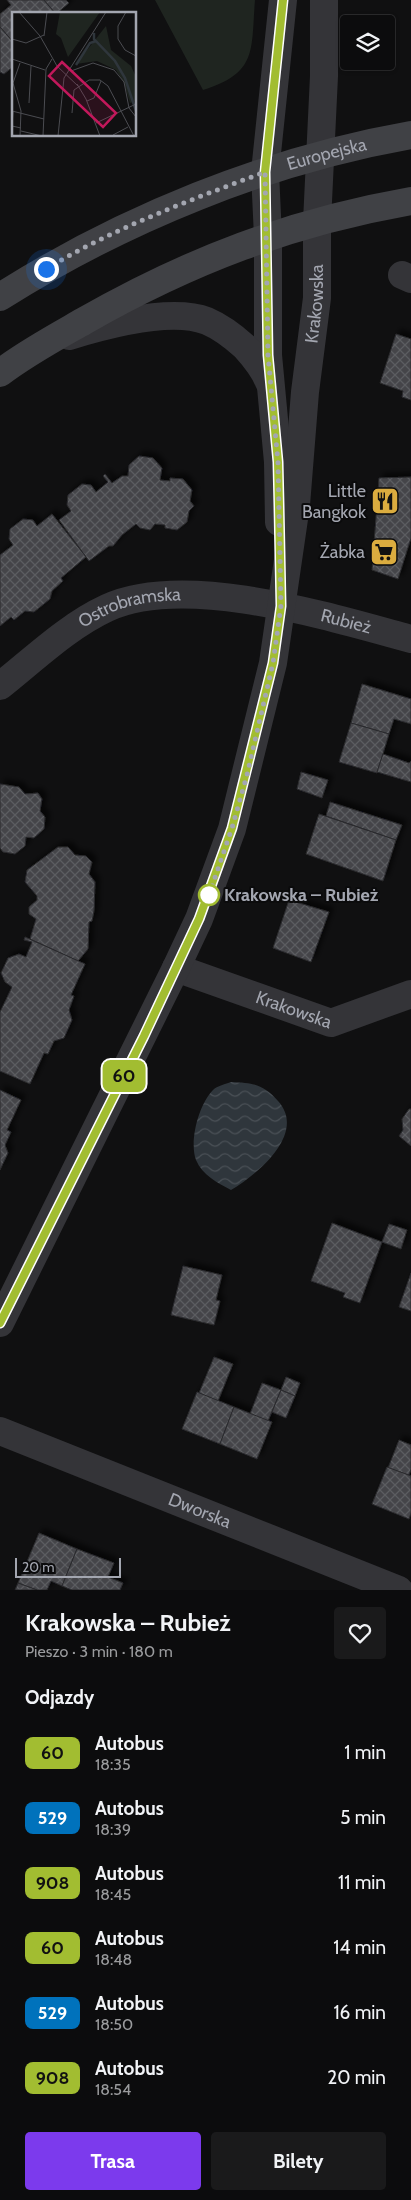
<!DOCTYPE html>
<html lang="pl">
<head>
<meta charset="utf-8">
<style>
	:root { --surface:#0c0c0d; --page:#1a1a1b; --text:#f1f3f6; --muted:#9a9b9d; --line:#2c2c2e; --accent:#7c3aed }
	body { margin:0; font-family:Cabin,sans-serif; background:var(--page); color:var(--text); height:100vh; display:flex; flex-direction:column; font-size:19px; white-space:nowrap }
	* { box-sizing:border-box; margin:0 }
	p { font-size:16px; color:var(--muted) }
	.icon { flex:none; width:28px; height:28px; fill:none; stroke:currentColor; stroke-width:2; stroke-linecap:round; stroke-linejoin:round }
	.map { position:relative; height:1590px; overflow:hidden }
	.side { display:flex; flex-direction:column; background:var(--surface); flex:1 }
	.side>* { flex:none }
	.badge { padding:0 10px; border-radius:8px; font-size:18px; line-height:32px }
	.buttons { position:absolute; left:340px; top:15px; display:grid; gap:10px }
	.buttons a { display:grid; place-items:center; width:55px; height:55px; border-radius:5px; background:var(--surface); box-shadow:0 1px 4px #0004,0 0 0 1px var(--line); font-size:25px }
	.scale { position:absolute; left:15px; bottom:12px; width:106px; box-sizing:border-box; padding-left:5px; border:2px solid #a3a6b0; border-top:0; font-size:14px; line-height:18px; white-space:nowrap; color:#a3a6b0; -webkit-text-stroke:4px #0b0b0c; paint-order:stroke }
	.you { position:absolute; width:25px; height:25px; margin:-12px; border:4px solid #fff; border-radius:50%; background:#1a73e8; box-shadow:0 0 0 8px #1a73e833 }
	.map>.badge { position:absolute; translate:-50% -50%; box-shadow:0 0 0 2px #fff }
	h2 { padding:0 25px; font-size:19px; line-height:45px }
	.round { display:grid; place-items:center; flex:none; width:52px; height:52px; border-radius:5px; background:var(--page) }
	.overview { display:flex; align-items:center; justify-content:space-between; height:85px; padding:0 25px }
	h1 { font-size:24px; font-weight:700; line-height:38px }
	.button { display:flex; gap:10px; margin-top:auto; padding:10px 25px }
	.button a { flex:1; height:58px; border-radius:5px; background:var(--accent); color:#fff; font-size:20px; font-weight:700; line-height:58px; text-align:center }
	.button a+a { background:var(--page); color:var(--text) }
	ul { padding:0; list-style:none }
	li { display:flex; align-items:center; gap:15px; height:65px; padding:0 25px }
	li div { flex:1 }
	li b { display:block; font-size:19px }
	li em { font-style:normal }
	li .badge { min-width:55px; font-weight:700; text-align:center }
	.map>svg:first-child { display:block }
</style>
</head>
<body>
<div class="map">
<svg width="411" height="1590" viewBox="0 0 411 1590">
	<defs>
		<pattern id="water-waves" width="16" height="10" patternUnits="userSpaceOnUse" patternTransform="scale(1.25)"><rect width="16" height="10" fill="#2f363c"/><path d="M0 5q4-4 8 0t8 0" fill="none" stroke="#4a5056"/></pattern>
		<pattern id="building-cross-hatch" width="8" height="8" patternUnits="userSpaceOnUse" patternTransform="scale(1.25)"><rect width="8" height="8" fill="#444549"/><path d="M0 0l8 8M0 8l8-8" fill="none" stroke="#5c5d61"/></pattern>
		<filter id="shadow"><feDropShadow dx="4.5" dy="-4.5" stdDeviation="2.5" flood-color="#0009"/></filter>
	</defs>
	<rect width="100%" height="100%" fill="#101011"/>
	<path fill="#1f2520" d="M155,0H255C251,50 258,73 203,90Z"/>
	<path fill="url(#water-waves)" d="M231,1082C253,1083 263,1084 278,1101C307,1133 258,1174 231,1190C218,1183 202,1175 196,1160C189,1141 199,1104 213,1090C217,1086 226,1084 231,1082Z"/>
	<g fill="url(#building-cross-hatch)" stroke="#2a2a2d" filter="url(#shadow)">
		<polygon points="7,0 44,0 56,14 14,14 14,43 0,27 0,14 11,5"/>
		<polygon points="44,0 66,0 69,3 56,14"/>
		<polygon points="0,27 14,43 14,66 4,74 0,72"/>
		<polygon points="396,334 411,339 411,400 402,397 403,391 380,383"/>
		<polygon points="139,456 153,458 162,468 160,480 170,481 170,478 183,479 192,490 190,501 194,506 189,511 187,522 177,530 165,528 165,525 155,524 150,530 140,528 136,524 122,535 113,546 109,546 89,561 59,520 71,511 67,505 68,495 82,484 91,485 96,492 108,482 103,476 105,474 112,483 122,476 128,476 129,465"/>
		<polygon points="411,477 411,538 398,579 372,570 379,478"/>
		<polygon points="52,514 86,557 61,578 63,581 52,591 50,599 34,612 25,611 14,620 11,617 0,626 0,555 13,545 9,539 10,529 23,519 33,520 37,526"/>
		<polygon points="362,684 411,699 411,724 394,719 389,734 351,723"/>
		<polygon points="351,723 389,734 377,773 339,762"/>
		<polygon points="383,754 409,763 411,761 411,782 377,772"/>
		<polygon points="301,772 328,780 322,798 297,789"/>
		<polygon points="0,784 19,787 25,794 38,793 42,799 40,811 45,817 44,829 34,838 26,837 25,846 15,854 3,852 0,848"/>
		<polygon points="330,802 402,825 396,840 326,816"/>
		<polygon points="319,814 396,840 383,881 306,854"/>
		<polygon points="58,847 68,847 75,855 86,856 92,862 89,874 95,882 94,911 92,921 89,922 88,949 78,961 30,939 36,919 29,914 29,907 37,900 37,896 25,882 27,870"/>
		<polygon points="289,900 329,912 311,962 273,948"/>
		<polygon points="25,937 85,964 71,995 74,996 69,1010 72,1020 64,1038 54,1041 48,1054 44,1053 30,1084 0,1071 0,1012 12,987 5,982 1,973 8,958 19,954 26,957 32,942 24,940"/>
		<polygon points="0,1090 21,1100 7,1130 11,1132 5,1145 8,1153 0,1170"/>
		<polygon points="409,1109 411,1109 411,1146 399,1136 403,1130 402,1119"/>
		<polygon points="332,1223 382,1242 360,1303 343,1297 345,1293 311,1281"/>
		<polygon points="389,1224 407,1230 401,1249 382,1242"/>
		<polygon points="183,1266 222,1275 216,1300 220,1301 214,1325 171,1315"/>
		<polygon points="411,1273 411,1311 399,1307"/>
		<polygon points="214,1357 233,1364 218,1401 199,1393"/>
		<polygon points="286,1377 300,1383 295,1396 281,1390"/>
		<polygon points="262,1383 281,1390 268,1421 250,1414"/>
		<polygon points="281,1390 295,1396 286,1418 272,1412"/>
		<polygon points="197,1392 234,1407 220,1444 182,1429"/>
		<polygon points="234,1407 272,1422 257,1459 220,1444"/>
		<polygon points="399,1440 411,1445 411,1469 409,1475 388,1468"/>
		<polygon points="387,1467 411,1476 411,1513 409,1519 372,1504"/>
		<polygon points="39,1533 77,1549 62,1586 51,1581 47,1590 37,1590 18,1583"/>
		<polygon points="77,1549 114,1563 108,1577 123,1583 120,1590 72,1590 62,1586"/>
		<polygon points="18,1583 37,1590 15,1590"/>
	</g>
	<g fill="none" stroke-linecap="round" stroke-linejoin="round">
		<g stroke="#343438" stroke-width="28">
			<polyline points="268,237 268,355 278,462 279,522"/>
			<polyline points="402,275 411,279"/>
			<path d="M69,336C105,325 171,307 207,321C221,327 234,337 245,347C254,357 264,369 269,382"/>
			<path id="s1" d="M0,686C34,659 68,626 107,608C185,572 330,617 411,639"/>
			<path id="s2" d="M176,968L331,1023L411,994"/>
			<path id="s3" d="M0,1323L176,968L199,919L232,829L273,663L296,505L305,392L317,298V222"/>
			<path id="s4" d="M0,1431L399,1590"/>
		</g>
		<g stroke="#343438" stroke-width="28">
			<polyline points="317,222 324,76 324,0"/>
			<polyline points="268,237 265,172 283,0"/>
		</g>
		<g stroke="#404145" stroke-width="28">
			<path id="s5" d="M0,297C123,219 268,160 411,135"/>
			<path d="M0,373C26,353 56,337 84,321C189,261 291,222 411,201"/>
		</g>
	</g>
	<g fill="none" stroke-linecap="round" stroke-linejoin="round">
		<g stroke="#fff" stroke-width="11">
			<polyline id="line" points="0,1323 144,1036 199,919 232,828 273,663 281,606 279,506 278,462 268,355 265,172 283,0"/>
		</g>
		<use href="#line" stroke="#a2bd31" stroke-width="8"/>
		<path stroke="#a3a6b0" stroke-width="5" stroke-dasharray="0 9" d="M46,269C114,228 190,200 265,172L268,355L278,462L281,606L273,663L247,775L232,828L209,895"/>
	</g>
	<defs>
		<g id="restaurant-square" transform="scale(1.4375)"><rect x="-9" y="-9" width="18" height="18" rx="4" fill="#dbac3f" stroke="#0b0b0c"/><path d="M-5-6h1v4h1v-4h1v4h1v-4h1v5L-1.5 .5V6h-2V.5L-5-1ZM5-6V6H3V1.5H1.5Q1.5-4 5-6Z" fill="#111"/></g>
		<g id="supermarket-square" transform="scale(1.4375)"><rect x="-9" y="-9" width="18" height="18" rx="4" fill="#dbac3f" stroke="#0b0b0c"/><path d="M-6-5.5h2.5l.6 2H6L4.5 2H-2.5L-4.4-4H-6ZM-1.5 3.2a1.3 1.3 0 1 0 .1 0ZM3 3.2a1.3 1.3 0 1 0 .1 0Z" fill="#111"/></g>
	</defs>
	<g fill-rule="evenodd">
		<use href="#restaurant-square" x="385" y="501"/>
		<use href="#supermarket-square" x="384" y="552"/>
	</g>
	<circle fill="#fff" stroke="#a2bd31" stroke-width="2.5" cx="209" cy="895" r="10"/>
	<g text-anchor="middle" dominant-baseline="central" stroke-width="4" stroke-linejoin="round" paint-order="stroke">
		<g font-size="18" fill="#a3a6b0" stroke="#0b0b0c">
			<text stroke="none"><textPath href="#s5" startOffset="358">Europejska</textPath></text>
			<text stroke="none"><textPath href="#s3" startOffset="1079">Krakowska</textPath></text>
			<text stroke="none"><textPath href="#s1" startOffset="155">Ostrobramska</textPath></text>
			<text stroke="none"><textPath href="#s1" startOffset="376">Rubież</textPath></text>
			<text stroke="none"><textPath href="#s2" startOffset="125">Krakowska</textPath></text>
			<text stroke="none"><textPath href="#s4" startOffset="215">Dworska</textPath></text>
		</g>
		<g font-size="18" fill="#a3a6b0" stroke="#0b0b0c" text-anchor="end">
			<text x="366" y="491">Little<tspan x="366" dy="21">Bangkok</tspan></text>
			<text x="365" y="552">Żabka</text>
		</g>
		<g font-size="18" font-weight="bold" fill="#a3a6b0" stroke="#0b0b0c" text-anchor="start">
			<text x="224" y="895">Krakowska – Rubież</text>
		</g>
	</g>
	<g transform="translate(12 12)">
		<rect width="124" height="124" fill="#101011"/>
		<path d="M48,0H88L56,45L49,26L44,22ZM94,14L99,38L119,54L124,65V89L118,91L112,71L104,58L85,49L64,52Z" fill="#1f2520"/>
		<path fill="none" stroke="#2f363c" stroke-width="2.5" d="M82,21V27L103,49L113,66L124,99M64,53L78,31L84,29"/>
		<path fill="none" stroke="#4b4c51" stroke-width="1" d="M7,0L28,24L45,54L66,74M114,0L106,14V27L113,38L124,44M32,24L35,0M0,27L14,31L32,23M0,47L33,58M8,51L1,71L9,99L8,124M59,59L81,51L102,58L112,70L117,96L124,105M65,72L74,87L88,124M75,89L82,86L89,69M17,91L19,54M0,99L32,107M1,100L0,114L9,116M60,101L62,78L77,68H88L96,74L122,124M84,111L124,92M9,119L30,124M101,123L116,115M31,124L34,57L40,47M46,124L52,66L94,0"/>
		<path fill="#c2185b" fill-opacity="0.15" stroke="#c2185b" stroke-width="2.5" d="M50,50L104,101L91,115L37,64Z"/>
		<rect width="124" height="124" fill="none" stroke="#a3a6b0" stroke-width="2.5"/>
	</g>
</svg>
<div class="buttons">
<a><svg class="icon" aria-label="layers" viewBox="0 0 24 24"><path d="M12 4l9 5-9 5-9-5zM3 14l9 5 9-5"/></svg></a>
</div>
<div class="scale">20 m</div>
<div class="you" style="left:46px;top:269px"></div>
<b class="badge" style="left:124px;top:1076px;background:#a2bd31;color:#111">60</b>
</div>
<section class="side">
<div class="overview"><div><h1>Krakowska – Rubież</h1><p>Pieszo · 3 min · 180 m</p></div><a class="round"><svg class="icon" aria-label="heart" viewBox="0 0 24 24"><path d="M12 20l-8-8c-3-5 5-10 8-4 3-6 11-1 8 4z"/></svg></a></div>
<h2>Odjazdy</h2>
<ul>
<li><span class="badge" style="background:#a2bd31;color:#111">60</span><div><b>Autobus</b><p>18:35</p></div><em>1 min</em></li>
<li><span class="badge" style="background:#0072bc;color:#fff">529</span><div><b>Autobus</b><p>18:39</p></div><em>5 min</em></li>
<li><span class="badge" style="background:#a2bd31;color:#111">908</span><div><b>Autobus</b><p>18:45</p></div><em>11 min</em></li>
<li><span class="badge" style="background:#a2bd31;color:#111">60</span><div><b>Autobus</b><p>18:48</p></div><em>14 min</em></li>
<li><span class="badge" style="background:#0072bc;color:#fff">529</span><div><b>Autobus</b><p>18:50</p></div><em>16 min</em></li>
<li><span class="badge" style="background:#a2bd31;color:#111">908</span><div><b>Autobus</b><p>18:54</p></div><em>20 min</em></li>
</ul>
<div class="button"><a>Trasa</a><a>Bilety</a></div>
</section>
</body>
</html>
